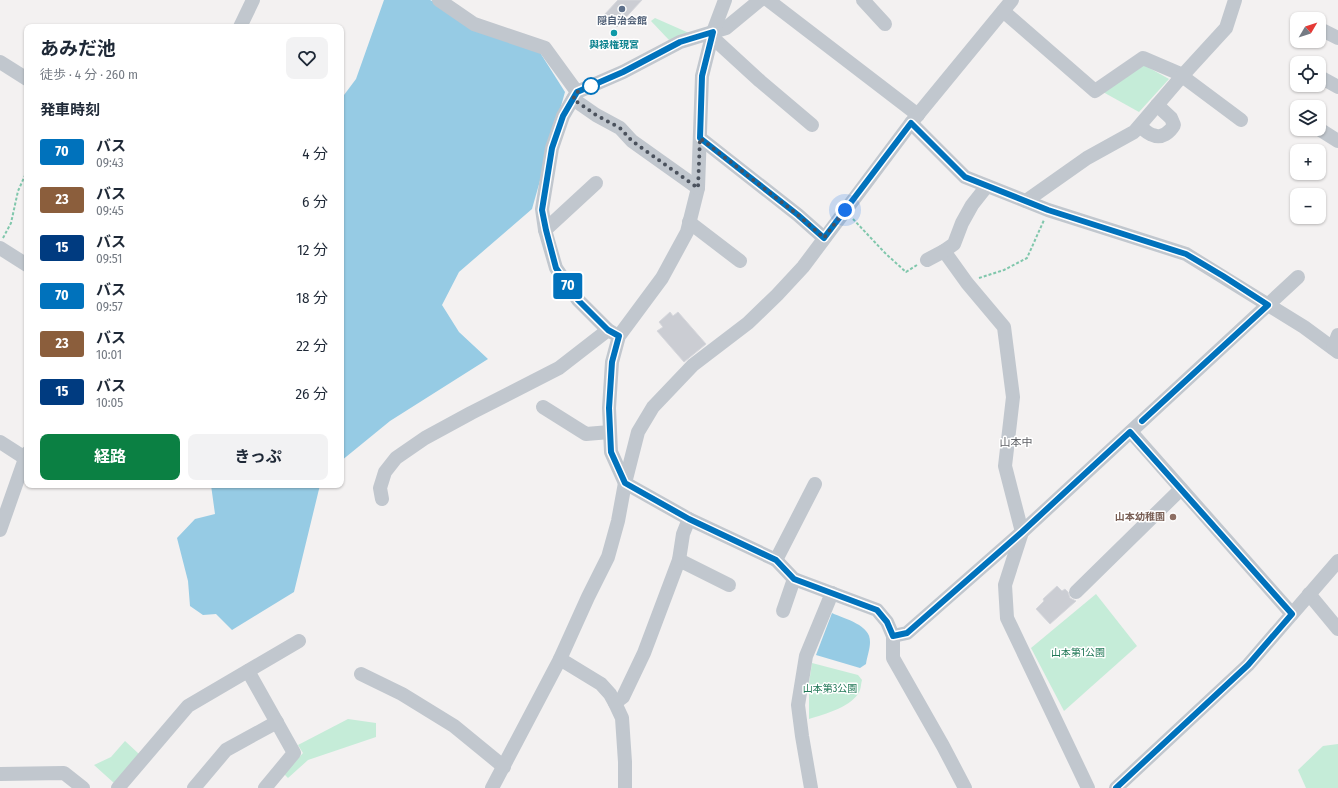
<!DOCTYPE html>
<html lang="ja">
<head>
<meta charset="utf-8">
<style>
	:root { --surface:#fff; --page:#f2f2f3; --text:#1f2937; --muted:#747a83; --accent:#0b8043 }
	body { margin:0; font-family:"Fira Sans Condensed","Noto Sans JP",sans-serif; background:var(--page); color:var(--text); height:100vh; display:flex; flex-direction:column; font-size:15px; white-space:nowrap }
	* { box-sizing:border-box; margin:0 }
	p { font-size:13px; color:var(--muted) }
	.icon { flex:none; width:22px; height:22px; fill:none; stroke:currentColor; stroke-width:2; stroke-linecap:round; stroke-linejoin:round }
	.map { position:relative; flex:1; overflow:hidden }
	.side { position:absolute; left:24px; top:24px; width:320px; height:464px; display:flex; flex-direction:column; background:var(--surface); border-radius:8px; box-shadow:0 1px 3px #0004 }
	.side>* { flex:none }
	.badge { padding:0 8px; border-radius:3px; font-size:14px; line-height:26px }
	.needle { width:26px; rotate:51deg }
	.fabs { position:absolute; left:1290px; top:12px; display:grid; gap:8px }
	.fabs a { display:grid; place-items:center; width:36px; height:36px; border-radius:8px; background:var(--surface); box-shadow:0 1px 3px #0004; font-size:20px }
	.you { position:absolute; width:20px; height:20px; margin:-10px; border:3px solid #fff; border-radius:50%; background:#1a73e8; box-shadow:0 0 0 6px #1a73e833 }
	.map>.badge { position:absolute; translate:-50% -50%; box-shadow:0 0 0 2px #fff }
	h2 { padding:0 16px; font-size:15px; line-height:36px }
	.round { display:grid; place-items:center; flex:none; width:42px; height:42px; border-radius:8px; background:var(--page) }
	.headline { display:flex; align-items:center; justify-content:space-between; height:68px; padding:0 16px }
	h1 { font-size:19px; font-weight:700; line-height:30px }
	.button { display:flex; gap:8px; margin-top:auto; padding:8px 16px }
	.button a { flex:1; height:46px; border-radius:8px; background:var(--accent); color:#fff; font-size:16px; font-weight:700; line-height:46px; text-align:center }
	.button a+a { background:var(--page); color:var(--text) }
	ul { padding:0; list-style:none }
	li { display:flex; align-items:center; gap:12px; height:48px; padding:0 16px }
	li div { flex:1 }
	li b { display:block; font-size:15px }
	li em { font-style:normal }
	li .badge { min-width:44px; font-weight:700; text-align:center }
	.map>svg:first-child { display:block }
</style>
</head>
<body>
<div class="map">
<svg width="1338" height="788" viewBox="0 0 1338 788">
	<rect width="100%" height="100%" fill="#f3f1f1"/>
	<g fill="#c5ecd8">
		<polygon points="655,18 689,33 669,40 651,21"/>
		<polygon points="1144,65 1169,79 1139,112 1103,92"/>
		<polygon points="1096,594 1137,646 1064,711 1031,648"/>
		<path d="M812,663L858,675L862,680C861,683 861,687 860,690C853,707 825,714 809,719V683Z"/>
		<polygon points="348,719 376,723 376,737 308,760 288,778 284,774 303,753 298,745"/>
		<polygon points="125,741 139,754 114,783 94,765 111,757"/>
		<polygon points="1338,744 1338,788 1306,788 1298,770 1323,746"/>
	</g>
	<g fill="#96cbe4">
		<polygon points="384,0 430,0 539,51 565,92 532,209 459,272 442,305 459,332 488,359 390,421 341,461 341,228 343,167 341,164 341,99 356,79"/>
		<polygon points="211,485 320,485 294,592 232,630 216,614 203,615 190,606 188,581 177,538 195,519 215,514"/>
		<path d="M832,613C845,619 871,625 870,642C870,649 867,657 866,664L860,668L816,655Z"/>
	</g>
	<g fill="#cbcdd3" stroke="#d6d7dc">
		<polygon points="618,0 642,0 617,27 604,15"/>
		<polygon points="670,312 673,316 678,312 706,344 684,362 657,331 663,327 659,322"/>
		<polygon points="1057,586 1062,591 1065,589 1068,592 1070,598 1076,601 1050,624 1036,609 1044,601 1043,599"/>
	</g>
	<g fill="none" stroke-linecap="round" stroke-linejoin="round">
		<g stroke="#80c7ac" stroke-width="2" stroke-dasharray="3 2" stroke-linecap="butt">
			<polyline points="853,219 886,254 906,272 917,265"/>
			<polyline points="3,238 11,223 18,191 27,171"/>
			<polyline points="979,278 1004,270 1027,258 1044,220"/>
		</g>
		<g stroke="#c1c7ce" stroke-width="14">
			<polyline points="439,0 474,24 545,48 577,92 623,72 680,42 726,28 760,0"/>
			<polyline points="725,0 713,32 702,76 698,188 687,232 662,278 619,336 612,362 609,408 611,452 625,483 689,519 776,560 794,579 877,610 887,622 893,636 893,658 943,746 965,788"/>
			<polyline points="768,0 918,115"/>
			<polyline points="863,0 885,24"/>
			<polyline points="1003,11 1095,91 1143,58 1178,73 1241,120"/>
			<polyline points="240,27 253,0"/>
			<polyline points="1324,31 1338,38"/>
			<polyline points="712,37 760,81 812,125"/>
			<polyline points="0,62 27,79"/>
			<polyline points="1320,77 1338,87"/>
			<polyline points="577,92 563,116 552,148 542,209 545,230 556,268 578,300 608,330 615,334"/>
			<polyline points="573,99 596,115 620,128 632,141 698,188"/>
			<polyline points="911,123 965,177 1048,210 1186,254 1304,327 1338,352"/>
			<path d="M1140,126C1143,129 1148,134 1153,135C1162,139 1170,132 1174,125L1171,118L1157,105"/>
			<polyline points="1319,129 1338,141"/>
			<polyline points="700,138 798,215 824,238"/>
			<polyline points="1026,201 1087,158 1134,132 1182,76 1226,28 1235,0"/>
			<polyline points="689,222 740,261"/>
			<polyline points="545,230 596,183"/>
			<polyline points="0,248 27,265"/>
			<polyline points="944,251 967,283 1004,327 1013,397 1005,466 1022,532 1005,585 1007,618 1088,788"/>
			<polyline points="927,260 944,251 954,244 962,223 972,205 987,186"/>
			<polyline points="1333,348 1338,335"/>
			<polyline points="543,407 586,434 610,432"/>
			<polyline points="1131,432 1292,614"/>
			<polyline points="0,442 25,458"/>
			<polyline points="382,499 380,488 385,472 396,458 425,438 471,413 559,368 608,330"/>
			<polyline points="0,530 27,453"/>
			<polyline points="679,560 729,585"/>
			<polyline points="776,560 815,484"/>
			<polyline points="1076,592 1181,489"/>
			<polyline points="1309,594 1338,629"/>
			<polyline points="783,611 794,579"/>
			<polyline points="893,636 907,633 1022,532 1298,277"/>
			<polyline points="560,659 601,684 610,694 615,703 622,718 625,762 625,788"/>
			<polyline points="248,671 294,753 265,788"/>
			<polyline points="361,674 402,694 454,726 504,767"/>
			<polyline points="615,703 623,697 644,653 679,560 683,534 689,519"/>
			<polyline points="0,774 64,773 83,788"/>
			<polyline points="118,788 188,706 299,641"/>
			<polyline points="194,788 226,750 277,722"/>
			<polyline points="492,788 560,659 588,597 608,557 618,521 625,483 638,432 653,407 693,365 748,323 777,295 803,267 911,123 1012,0"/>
			<polyline points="811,788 802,736 798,705 806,656 832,593"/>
			<polyline points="1116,788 1248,665 1338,561"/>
		</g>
	</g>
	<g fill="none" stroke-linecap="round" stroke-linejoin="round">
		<g stroke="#fff" stroke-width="9">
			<polyline id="line" points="1116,788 1248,665 1292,614 1130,432 1022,532 907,633 893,636 887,622 877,610 794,579 776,560 689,519 625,483 611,452 609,408 612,362 619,336 608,330 578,300 556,268 546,230 542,210 552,148 563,116 577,92 623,72 680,42 713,32 702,76 700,138 798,215 824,238 911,123 965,177 1048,210 1186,254 1223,276 1268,305 1142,421"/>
		</g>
		<use href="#line" stroke="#0072bc" stroke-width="6"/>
		<polyline stroke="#4b525d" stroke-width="4" stroke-dasharray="0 7.2" points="591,86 577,92 573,99 596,115 620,128 632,141 698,188 700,138 798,215 824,238 845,210"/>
	</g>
	<circle fill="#5c6f8a" stroke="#fff" stroke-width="1.5" cx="622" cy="9" r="4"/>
	<circle fill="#0f9aa8" stroke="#fff" stroke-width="1.5" cx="614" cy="33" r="4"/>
	<circle fill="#fff" stroke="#0072bc" stroke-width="2" cx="591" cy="86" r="8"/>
	<circle fill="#8d6e63" stroke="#fff" stroke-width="1.5" cx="1173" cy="517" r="4"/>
	<g text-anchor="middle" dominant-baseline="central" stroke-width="3" stroke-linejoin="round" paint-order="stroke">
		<g font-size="10" font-weight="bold" fill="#4e5e75" stroke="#fff">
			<text x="622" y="21">隠自治会館</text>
		</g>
		<g font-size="10" font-weight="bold" fill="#0d838f" stroke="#fff">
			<text x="614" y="45">與禄権現宮</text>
		</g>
		<g font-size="10" font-weight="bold" fill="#785e54" stroke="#fff" text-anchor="end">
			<text x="1165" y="517">山本幼稚園</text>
		</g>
		<g font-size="10" fill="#217857" stroke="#fff">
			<text x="1078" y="653">山本第1公園</text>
			<text x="830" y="689">山本第3公園</text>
		</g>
		<g font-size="11" fill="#5e6065" stroke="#fff">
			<text x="1016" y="442">山本中</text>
		</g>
	</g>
</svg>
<div class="fabs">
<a><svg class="needle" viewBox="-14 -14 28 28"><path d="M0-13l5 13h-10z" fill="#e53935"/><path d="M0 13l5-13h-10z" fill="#747a83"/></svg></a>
<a><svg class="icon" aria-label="locate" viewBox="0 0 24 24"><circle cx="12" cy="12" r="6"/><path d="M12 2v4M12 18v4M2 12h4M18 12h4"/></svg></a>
<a><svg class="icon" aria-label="layers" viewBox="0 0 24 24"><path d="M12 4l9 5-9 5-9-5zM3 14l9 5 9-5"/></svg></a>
<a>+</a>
<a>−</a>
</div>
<div class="you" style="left:845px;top:210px"></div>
<b class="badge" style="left:568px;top:286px;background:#0072bc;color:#fff">70</b>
<section class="side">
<div class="headline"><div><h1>あみだ池</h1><p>徒歩 · 4 分 · 260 m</p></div><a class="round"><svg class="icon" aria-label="heart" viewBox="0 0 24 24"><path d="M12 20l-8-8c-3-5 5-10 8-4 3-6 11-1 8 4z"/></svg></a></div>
<h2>発車時刻</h2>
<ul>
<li><span class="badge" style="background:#0072bc;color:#fff">70</span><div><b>バス</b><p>09:43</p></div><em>4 分</em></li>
<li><span class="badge" style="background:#8b5e3c;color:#fff">23</span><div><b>バス</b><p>09:45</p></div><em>6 分</em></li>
<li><span class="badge" style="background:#003b80;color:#fff">15</span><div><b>バス</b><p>09:51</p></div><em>12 分</em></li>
<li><span class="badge" style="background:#0072bc;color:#fff">70</span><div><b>バス</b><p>09:57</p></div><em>18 分</em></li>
<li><span class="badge" style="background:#8b5e3c;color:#fff">23</span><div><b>バス</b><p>10:01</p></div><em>22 分</em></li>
<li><span class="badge" style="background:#003b80;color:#fff">15</span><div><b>バス</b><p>10:05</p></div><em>26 分</em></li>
</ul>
<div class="button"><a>経路</a><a>きっぷ</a></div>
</section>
</div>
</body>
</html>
